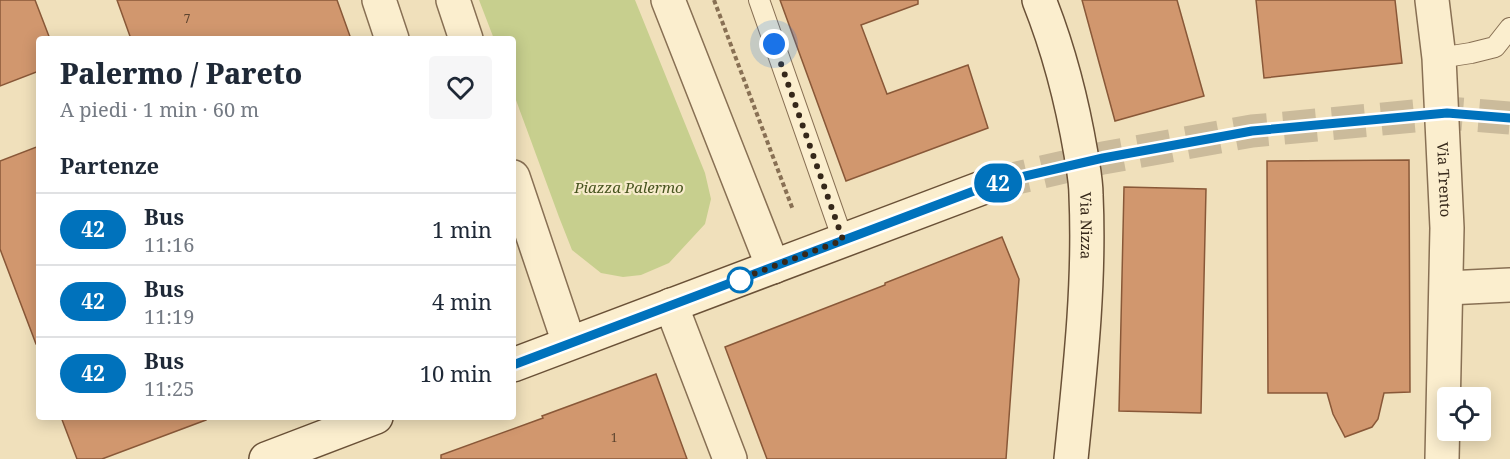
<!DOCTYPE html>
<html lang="it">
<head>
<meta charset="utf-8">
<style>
	:root { --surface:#fff; --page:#f6f6f7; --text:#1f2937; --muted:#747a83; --line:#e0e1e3 }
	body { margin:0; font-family:"Noto Serif",serif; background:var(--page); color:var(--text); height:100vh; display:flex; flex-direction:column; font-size:22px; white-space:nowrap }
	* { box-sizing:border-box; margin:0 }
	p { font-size:20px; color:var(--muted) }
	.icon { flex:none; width:33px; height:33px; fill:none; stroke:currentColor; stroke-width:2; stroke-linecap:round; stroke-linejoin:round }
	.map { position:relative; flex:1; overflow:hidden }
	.drawer { position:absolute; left:36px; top:36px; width:480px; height:384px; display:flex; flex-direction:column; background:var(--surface); border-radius:6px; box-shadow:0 3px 15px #0003 }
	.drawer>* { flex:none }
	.badge { padding:0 12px; border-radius:20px; font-size:21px; line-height:39px }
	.fabs { position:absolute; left:1437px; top:387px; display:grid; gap:12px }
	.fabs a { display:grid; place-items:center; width:54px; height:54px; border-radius:6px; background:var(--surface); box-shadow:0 3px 15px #0003; font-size:30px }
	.you { position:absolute; width:30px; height:30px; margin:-15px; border:4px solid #fff; border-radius:50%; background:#1a73e8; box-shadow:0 0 0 9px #1a73e833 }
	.map>.badge { position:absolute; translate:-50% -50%; box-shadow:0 0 0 3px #fff }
	h2 { padding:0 24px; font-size:22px; line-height:54px }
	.round { display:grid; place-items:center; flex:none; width:63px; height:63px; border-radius:6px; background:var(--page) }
	.headline { display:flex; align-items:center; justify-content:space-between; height:102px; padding:0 24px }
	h1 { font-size:28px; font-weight:800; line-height:45px }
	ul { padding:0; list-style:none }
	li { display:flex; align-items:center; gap:18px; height:72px; padding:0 24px; border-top:2px solid var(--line) }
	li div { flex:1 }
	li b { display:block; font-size:22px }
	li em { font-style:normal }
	li .badge { min-width:66px; font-weight:700; text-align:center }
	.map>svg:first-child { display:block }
</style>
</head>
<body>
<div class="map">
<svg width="1510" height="459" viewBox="0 0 1510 459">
	<rect width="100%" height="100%" fill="#f0e0bb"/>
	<polygon fill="#c7cf8e" points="479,0 635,0 705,173 711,199 705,224 669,263 641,275 623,277 601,273 572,250 559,217 513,92 513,39 494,39"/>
	<g fill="#d1976e" stroke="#895838" stroke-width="1.5">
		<polygon points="0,0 35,0 50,39 39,39 39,71 0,86"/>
		<polygon points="117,0 337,0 351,39 131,39"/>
		<polygon points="780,0 918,0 918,4 861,25 887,94 968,65 988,128 846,181"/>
		<polygon points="1082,0 1177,0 1204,96 1115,121"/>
		<polygon points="1256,0 1395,0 1402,63 1264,78"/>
		<polygon points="39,146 39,344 36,344 0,249 0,161"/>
		<polygon points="1409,160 1410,392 1384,393 1378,419 1372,427 1345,437 1333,414 1327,393 1268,393 1267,161"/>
		<polygon points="1124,187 1206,189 1201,413 1119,411"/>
		<polygon points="1002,237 1019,279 1006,459 767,459 725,347 885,285 885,283"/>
		<polygon points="656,374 687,459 441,459 441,455 543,418 542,416"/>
		<polygon points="61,417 205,417 206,420 102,459 77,459"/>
	</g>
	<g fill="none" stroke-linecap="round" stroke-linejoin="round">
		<polyline stroke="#cbbb9b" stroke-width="33" stroke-dasharray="33 16" stroke-linecap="butt" points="995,183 1103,158 1252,131 1447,113 1510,118"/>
		<g stroke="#887054" stroke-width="22">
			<g id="lane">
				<polyline points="759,0 843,240"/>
				<polyline points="1439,58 1471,53 1495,47 1510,28"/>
			</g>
		</g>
		<g stroke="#887054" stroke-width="36">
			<g id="street">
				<polyline points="379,0 392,39"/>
				<polyline points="453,0 466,39"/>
				<polyline points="668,0 773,267"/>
				<path id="s1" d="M1432,0L1439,58L1447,228L1442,459"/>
				<polyline points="513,177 569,343"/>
				<polyline points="1447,288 1510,285"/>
				<polyline points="671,305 730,459"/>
			</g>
		</g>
		<g stroke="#6a5137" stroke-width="36">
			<g id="secondary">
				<path id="s2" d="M1039,0C1059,50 1072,101 1081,154C1083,167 1086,181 1086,195C1090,283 1080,371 1071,459"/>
				<polyline points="513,365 995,183"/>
				<polyline points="266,459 376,417"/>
			</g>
		</g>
		<polyline stroke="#887054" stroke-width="4" stroke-dasharray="4.5 3" stroke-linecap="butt" points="714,0 793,210"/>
		<use href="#lane" stroke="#fbeece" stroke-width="20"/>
		<use href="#street" stroke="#fbeece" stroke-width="33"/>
		<use href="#secondary" stroke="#fbeece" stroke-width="33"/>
	</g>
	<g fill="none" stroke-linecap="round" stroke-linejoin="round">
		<g stroke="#fff" stroke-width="14">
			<polyline id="line" points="513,365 995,183 1103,158 1252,131 1447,113 1510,118"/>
		</g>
		<use href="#line" stroke="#0072bc" stroke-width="9"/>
		<polyline stroke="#36281a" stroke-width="6" stroke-dasharray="0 10.8" points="740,280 732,282 843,240 774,44"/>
	</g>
	<circle fill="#fff" stroke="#0072bc" stroke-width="3" cx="740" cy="280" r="12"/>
	<g text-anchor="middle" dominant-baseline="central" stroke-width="4.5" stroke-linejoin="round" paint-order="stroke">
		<g font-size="12" fill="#5d442f">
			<text x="187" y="18">7</text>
			<text x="614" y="437">1</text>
		</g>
		<g font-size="15" fill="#36281a" stroke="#f7ebcb">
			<text stroke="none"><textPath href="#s1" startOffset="180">Via Trento</textPath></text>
			<text stroke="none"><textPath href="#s2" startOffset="232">Via Nizza</textPath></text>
		</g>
		<g font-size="15" font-style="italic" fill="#47541f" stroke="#f7ebcb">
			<text x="629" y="187">Piazza Palermo</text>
		</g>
	</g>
</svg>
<div class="fabs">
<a><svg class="icon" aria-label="locate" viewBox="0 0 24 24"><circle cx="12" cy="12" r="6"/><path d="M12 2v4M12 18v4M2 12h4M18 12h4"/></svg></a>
</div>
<div class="you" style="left:774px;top:44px"></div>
<b class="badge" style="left:998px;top:183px;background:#0072bc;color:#fff">42</b>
<section class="drawer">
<div class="headline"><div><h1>Palermo / Pareto</h1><p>A piedi · 1 min · 60 m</p></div><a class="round"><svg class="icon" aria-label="heart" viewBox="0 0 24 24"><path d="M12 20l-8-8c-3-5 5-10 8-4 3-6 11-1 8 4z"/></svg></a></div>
<h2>Partenze</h2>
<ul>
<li><span class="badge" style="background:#0072bc;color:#fff">42</span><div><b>Bus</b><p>11:16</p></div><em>1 min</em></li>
<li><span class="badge" style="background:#0072bc;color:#fff">42</span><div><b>Bus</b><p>11:19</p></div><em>4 min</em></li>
<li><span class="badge" style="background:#0072bc;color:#fff">42</span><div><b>Bus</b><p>11:25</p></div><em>10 min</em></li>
</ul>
</section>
</div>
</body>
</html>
